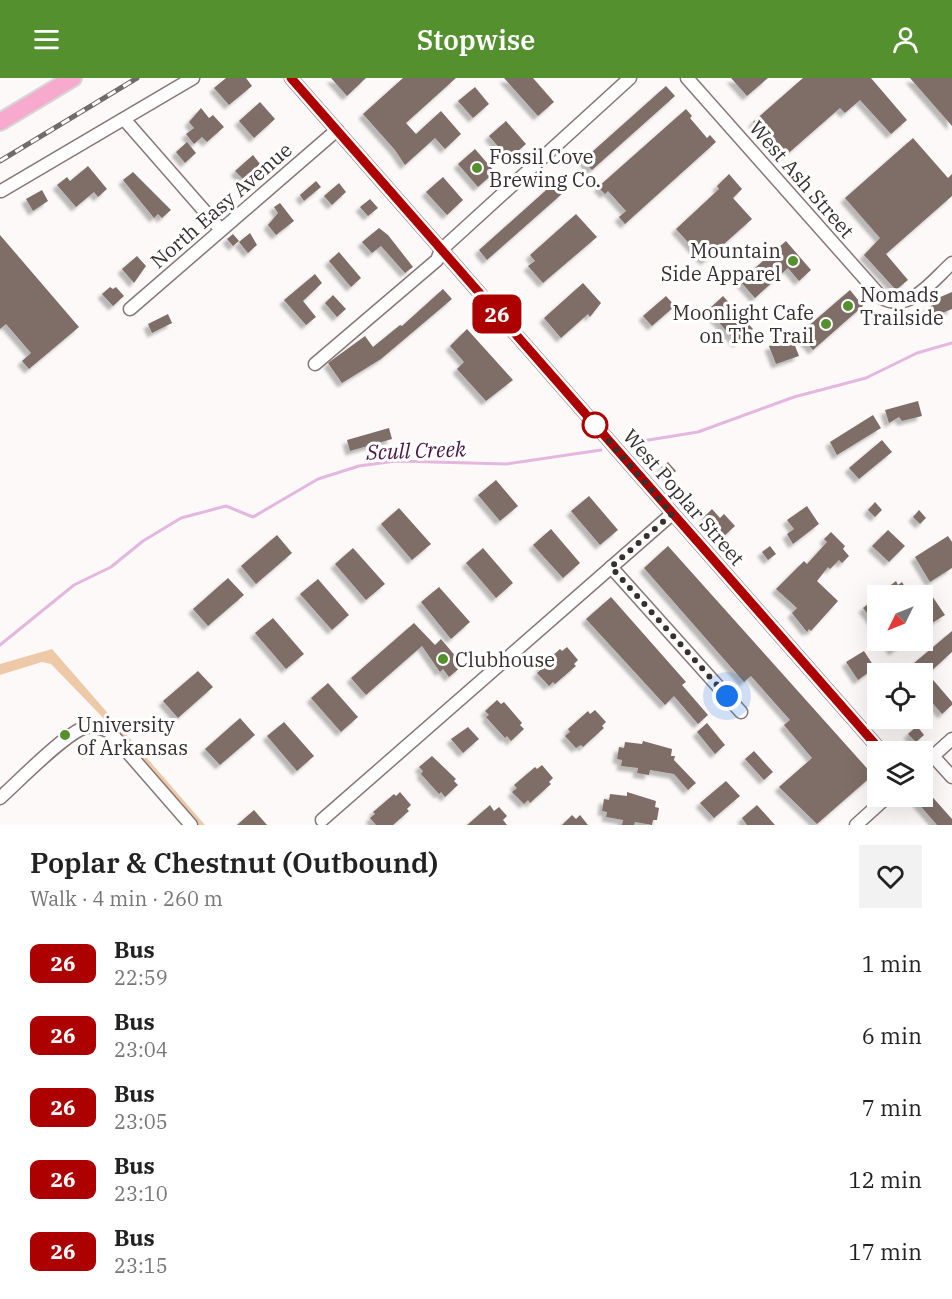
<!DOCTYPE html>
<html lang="en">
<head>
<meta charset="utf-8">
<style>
	:root { --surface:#fff; --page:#f2f2f2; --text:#222; --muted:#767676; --accent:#55902f }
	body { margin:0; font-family:"IBM Plex Serif",serif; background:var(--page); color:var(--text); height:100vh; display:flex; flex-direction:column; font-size:22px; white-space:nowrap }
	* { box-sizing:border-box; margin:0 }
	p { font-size:20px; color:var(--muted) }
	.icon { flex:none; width:33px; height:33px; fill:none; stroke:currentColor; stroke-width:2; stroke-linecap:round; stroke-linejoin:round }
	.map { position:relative; height:747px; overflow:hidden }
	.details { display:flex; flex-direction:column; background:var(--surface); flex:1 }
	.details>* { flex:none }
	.badge { padding:0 12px; border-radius:9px; font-size:21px; line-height:39px }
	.needle { width:39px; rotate:227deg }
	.tools { position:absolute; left:867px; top:507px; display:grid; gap:12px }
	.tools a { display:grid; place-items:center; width:66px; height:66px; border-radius:0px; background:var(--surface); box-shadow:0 6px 24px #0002; font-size:30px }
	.you { position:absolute; width:30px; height:30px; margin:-15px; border:4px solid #fff; border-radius:50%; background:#1a73e8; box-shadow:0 0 0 9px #1a73e833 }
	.map>.badge { position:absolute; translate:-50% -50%; box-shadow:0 0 0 3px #fff }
	.round { display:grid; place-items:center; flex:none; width:63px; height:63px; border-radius:0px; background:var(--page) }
	.headline { display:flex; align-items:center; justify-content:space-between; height:102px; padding:0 30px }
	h1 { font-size:28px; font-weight:600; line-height:45px }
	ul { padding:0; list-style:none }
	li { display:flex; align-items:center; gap:18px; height:72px; padding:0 30px }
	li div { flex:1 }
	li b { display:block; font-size:22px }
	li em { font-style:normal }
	li .badge { min-width:66px; font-weight:700; text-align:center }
	header { display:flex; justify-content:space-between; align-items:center; height:78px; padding:0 30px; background:var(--accent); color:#fff; font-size:27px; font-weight:600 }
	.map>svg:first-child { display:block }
</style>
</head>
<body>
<header><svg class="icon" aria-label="menu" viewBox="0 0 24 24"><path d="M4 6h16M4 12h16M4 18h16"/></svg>Stopwise<svg class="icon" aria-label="person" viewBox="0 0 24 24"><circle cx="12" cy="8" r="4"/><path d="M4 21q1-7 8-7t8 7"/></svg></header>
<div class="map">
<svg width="952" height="747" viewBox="0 0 952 747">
	<defs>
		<filter id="shadow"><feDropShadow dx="-4.5" dy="4.5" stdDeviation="1.5" flood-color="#0004"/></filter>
	</defs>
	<rect width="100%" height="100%" fill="#fdf9f9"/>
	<polygon fill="#eec9a8" points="52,571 205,747 197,747 113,650 51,586 42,584 0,597 0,586"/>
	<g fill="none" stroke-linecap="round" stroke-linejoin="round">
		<g stroke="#e3b7de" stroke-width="3">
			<polyline points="630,365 698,354 794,319 866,300 917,275 952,265"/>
			<polyline points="0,567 74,507 111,489 143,463 181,440 226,428 253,439 318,401 359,388 396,383 507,386 601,372"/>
		</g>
	</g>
	<g fill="#7f6e68" filter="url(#shadow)">
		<polygon points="226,0 246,0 252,8 229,27 214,10"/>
		<polygon points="331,0 366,0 347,18"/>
		<polygon points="403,0 456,0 406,45 416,56 441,33 461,56 445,71 435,60 405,87 395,72 363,36"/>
		<polygon points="504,0 533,0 554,24 538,38"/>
		<polygon points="731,0 768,0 747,18"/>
		<polygon points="803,0 871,0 907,42 891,56 860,22 845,35 840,30 784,79 778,72 781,69 763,48 759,51 753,44"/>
		<polygon points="910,0 952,0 952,48"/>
		<polygon points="666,8 675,18 592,92 583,82"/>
		<polygon points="475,9 489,26 473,40 458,23"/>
		<polygon points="260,24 275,41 254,60 239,43"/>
		<polygon points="201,30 209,40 213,37 224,49 207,64 202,59 194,66 186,56 194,50 189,44"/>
		<polygon points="686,31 692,38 690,40 707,60 710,57 716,64 625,146 619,139 626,133 608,113 605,116 598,109"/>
		<polygon points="506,43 526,66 509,81 489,58"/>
		<polygon points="913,60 948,100 952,96 952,118 886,176 908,202 896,212 864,177 880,160 845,120"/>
		<polygon points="187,64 196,75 185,85 176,74"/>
		<polygon points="475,71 495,94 478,109 458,86"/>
		<polygon points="253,77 260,86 243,101 235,93"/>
		<polygon points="88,88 107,111 98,119 94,114 76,129 57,107 67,99 70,103"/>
		<polygon points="133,94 171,132 162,140 158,136 154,140 123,102"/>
		<polygon points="729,96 742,111 733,120 752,141 705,183 676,151 719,111 717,108"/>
		<polygon points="443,99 463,122 447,137 426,114"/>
		<polygon points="316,103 321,109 304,123 300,117"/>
		<polygon points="339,105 346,114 332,127 324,118"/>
		<polygon points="554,105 563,115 487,182 479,172"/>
		<polygon points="42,112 48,123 33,133 26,121"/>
		<polygon points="370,121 378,130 368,138 360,129"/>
		<polygon points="280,125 294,143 276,157 268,147 278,135 274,129"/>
		<polygon points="576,136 597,159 543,205 528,188 535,183 530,177"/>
		<polygon points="379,150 388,157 413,189 405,195 381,168 372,175 362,164"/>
		<polygon points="250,155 257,167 248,175 239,164"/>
		<polygon points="233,156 239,163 233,168 227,161"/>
		<polygon points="0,157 79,249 29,291 22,283 31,275 6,246 0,251"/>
		<polygon points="786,163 811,192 799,203 788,190 755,220 740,203"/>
		<polygon points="339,174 361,200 351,209 329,183"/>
		<polygon points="137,178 146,188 134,205 122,191"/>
		<polygon points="315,196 322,205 303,223 316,239 306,247 284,222"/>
		<polygon points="583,205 601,225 590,239 588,236 561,260 544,240"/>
		<polygon points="110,209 113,211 116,209 124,218 113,228 102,216"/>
		<polygon points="443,211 452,221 381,281 342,305 328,285 365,258 373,269 400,247 402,248"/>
		<polygon points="850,212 863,228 813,272 799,256"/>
		<polygon points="952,214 952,231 930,240 926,230 940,224 938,220"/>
		<polygon points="333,217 346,231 337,239 325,225"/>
		<polygon points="666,218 675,228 652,248 643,238"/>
		<polygon points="723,218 753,251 737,265 708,232"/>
		<polygon points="168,236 172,245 152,255 148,246"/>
		<polygon points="467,251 513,302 486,323 457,291 464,284 450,268"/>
		<polygon points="792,260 799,278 776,286 769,268"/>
		<polygon points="918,323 922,338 902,343 899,339 889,345 885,332"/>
		<polygon points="873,337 881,350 837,377 830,364"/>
		<polygon points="389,350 392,361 350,373 347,362"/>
		<polygon points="882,362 892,374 859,401 849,390"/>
		<polygon points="668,384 676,393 669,399 661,389"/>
		<polygon points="496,402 518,428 500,443 478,417"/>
		<polygon points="589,418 618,452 600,467 571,433"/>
		<polygon points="875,424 882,432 875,439 868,432"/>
		<polygon points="807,428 819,446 793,466 787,456 794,451 787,442"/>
		<polygon points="399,430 431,466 412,482 381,446"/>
		<polygon points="712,431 720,440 724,436 735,448 722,460 703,440"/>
		<polygon points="919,432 926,440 920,446 913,439"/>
		<polygon points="551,451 580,485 563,500 533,467"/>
		<polygon points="888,452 905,468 889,484 872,468"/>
		<polygon points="831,454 845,468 843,471 849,478 842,485 839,482 830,491 828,489 817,503 838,523 811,553 809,551 807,554 792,535 797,530 776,511 804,483 807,486 827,464 824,461"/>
		<polygon points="277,457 292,475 256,506 241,488"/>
		<polygon points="948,458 952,464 952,490 930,504 915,479"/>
		<polygon points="668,468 873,697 817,746 779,709 812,680 784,647 790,642 751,598 744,604 644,490"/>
		<polygon points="770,468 776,476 768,482 762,474"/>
		<polygon points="353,470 385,506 366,522 335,486"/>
		<polygon points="483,470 513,505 496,520 466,485"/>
		<polygon points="228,500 244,517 208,548 193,531"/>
		<polygon points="318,501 349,537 332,552 300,516"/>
		<polygon points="896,503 898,507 902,504 910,518 877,518"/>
		<polygon points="439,509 470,544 451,561 421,524"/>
		<polygon points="928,512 945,537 922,551 922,516"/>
		<polygon points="878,518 878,549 863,530"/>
		<polygon points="611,519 686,604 682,607 708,637 698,646 674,618 665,627 586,541"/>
		<polygon points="273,540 304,576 286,591 255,555"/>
		<polygon points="414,545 435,567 441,561 457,580 454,582 461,589 449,599 443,591 440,594 422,568 366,617 351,600"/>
		<polygon points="952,553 952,574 928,596 952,624 952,627 942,636 922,613 922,596 901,596"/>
		<polygon points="887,562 908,562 893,573"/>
		<polygon points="567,569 578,582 574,586 576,588 555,606 553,604 549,608 537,595 542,591 540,589 560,571 562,573"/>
		<polygon points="864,573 875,590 858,602 846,584"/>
		<polygon points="198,593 213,609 178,640 163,623"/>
		<polygon points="328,605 358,639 341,654 311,620"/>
		<polygon points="497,622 501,626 504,624 522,645 520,647 524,651 511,663 507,658 505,660 486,639 489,637 485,633"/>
		<polygon points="595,632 606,644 602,648 604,650 583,669 581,667 576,670 565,658 570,654 568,651 588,633 590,636"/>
		<polygon points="240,640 255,657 220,687 205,671"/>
		<polygon points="284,644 314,678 297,693 267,658"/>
		<polygon points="707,645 725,667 715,676 697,654"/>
		<polygon points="917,648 924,657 916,664 908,656"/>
		<polygon points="468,649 479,661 463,675 451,661"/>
		<polygon points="643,663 672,671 671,678 675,678 674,682 696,705 688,712 674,696 650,692 649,697 637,695 638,690 621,688 622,682 617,681 619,669 624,670 625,664 642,666"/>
		<polygon points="754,673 773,694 764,702 745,681"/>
		<polygon points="432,678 456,701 454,703 458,707 445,719 441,714 439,716 421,696 423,693 419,689"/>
		<polygon points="542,687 553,700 549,704 551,706 530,725 528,722 524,726 512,714 517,710 514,707 535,689 537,691"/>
		<polygon points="726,703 740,718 714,740 700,725"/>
		<polygon points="400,714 411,727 407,731 409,733 393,747 376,747 370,740 375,736 373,734 394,716 396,718"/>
		<polygon points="627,714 656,723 655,729 659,730 657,742 653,742 652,747 635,744 634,747 622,747 623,742 606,739 607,734 602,733 604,721 609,722 610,716 627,718"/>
		<polygon points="928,714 952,741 952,747 937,747 917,724"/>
		<polygon points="490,727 494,733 499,729 507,738 503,742 507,747 467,747"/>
		<polygon points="757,727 775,747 747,747 742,740"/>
		<polygon points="254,732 267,747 237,747"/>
		<polygon points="572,737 576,741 580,737 588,747 562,747"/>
	</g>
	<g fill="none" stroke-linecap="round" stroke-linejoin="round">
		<g stroke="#897677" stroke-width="15">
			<g id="minor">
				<polyline points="291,0 882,674"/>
				<path d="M687,0L882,220C910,235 933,202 952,185"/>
				<polyline points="124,41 221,152"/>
				<polyline points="1,113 193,0"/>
				<polyline points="130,231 337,52"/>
				<polyline points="315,286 437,182 441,172 630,0"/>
				<polyline points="611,489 741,634"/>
				<polyline points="933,678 952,699"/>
				<polyline points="922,688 952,661"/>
				<path d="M0,720C17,705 68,652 87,649C96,647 103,651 110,654L191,747"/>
				<polyline points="322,742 672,436"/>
				<polyline points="856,747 888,718"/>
			</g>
		</g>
		<g stroke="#d7d6d6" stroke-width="20">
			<polyline id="major" points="0,44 73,0"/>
		</g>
		<use href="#minor" stroke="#fff" stroke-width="12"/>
		<use href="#major" stroke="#f8aace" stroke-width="16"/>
		<g stroke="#726b6b" stroke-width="5">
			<polyline id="rail" points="0,83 137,0"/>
		</g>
		<use href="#rail" stroke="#fff" stroke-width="3" stroke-dasharray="9" stroke-linecap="butt"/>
	</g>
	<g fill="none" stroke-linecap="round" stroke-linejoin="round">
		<g stroke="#fff" stroke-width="14">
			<polyline id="line" points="291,0 882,674"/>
		</g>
		<use href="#line" stroke="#ad0101" stroke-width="9"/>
		<polyline stroke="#383030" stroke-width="6" stroke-dasharray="0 10.8" points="595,347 672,436 611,489 727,618"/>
	</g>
	<g fill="#55902f" stroke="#fff" stroke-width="2">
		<circle cx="477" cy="90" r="6"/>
		<circle cx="793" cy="183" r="6"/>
		<circle cx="848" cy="228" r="6"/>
		<circle cx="826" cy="246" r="6"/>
		<circle cx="443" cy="581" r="6"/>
		<circle cx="65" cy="657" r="6"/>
	</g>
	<circle fill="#fff" stroke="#ad0101" stroke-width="3" cx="595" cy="347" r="12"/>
	<g text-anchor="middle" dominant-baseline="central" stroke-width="6" stroke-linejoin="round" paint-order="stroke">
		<g font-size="20" fill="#383030" stroke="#fff" text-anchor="start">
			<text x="489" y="78">Fossil Cove<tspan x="489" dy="23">Brewing Co.</tspan></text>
			<text x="781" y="172" text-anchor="end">Mountain<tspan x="781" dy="23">Side Apparel</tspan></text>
			<text x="860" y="216">Nomads<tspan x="860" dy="23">Trailside</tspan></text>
			<text x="814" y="234" text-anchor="end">Moonlight Cafe<tspan x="814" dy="23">on The Trail</tspan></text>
			<text x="455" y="581">Clubhouse</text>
			<text x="77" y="646">University<tspan x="77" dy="23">of Arkansas</tspan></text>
		</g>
		<g font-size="20" fill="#383030" stroke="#fff">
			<text transform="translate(802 101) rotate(49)">West Ash Street</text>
			<text transform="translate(221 127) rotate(-41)">North Easy Avenue</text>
			<text transform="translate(684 419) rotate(49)">West Poplar Street</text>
		</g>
		<g font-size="21" font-style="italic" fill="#481646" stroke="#fff">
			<text transform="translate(416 372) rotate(-2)">Scull Creek</text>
		</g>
	</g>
</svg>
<div class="tools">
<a><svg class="needle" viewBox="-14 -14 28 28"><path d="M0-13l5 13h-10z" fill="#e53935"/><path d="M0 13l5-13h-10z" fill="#767676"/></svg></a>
<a><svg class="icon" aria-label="locate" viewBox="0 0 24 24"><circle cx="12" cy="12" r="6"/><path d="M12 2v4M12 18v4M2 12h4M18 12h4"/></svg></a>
<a><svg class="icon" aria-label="layers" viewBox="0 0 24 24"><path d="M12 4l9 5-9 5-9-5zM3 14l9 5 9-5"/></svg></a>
</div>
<div class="you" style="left:727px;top:618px"></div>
<b class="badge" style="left:497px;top:236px;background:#ad0101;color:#fff">26</b>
</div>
<section class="details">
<div class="headline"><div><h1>Poplar &amp; Chestnut (Outbound)</h1><p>Walk · 4 min · 260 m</p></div><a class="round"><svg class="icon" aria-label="heart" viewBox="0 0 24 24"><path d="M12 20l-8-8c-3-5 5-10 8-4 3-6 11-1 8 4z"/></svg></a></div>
<ul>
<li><span class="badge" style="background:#ad0101;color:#fff">26</span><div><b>Bus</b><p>22:59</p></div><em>1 min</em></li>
<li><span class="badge" style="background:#ad0101;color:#fff">26</span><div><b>Bus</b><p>23:04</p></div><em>6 min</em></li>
<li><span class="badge" style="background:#ad0101;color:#fff">26</span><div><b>Bus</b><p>23:05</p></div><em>7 min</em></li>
<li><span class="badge" style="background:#ad0101;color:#fff">26</span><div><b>Bus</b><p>23:10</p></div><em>12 min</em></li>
<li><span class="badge" style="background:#ad0101;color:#fff">26</span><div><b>Bus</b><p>23:15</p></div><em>17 min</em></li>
</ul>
</section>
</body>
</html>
